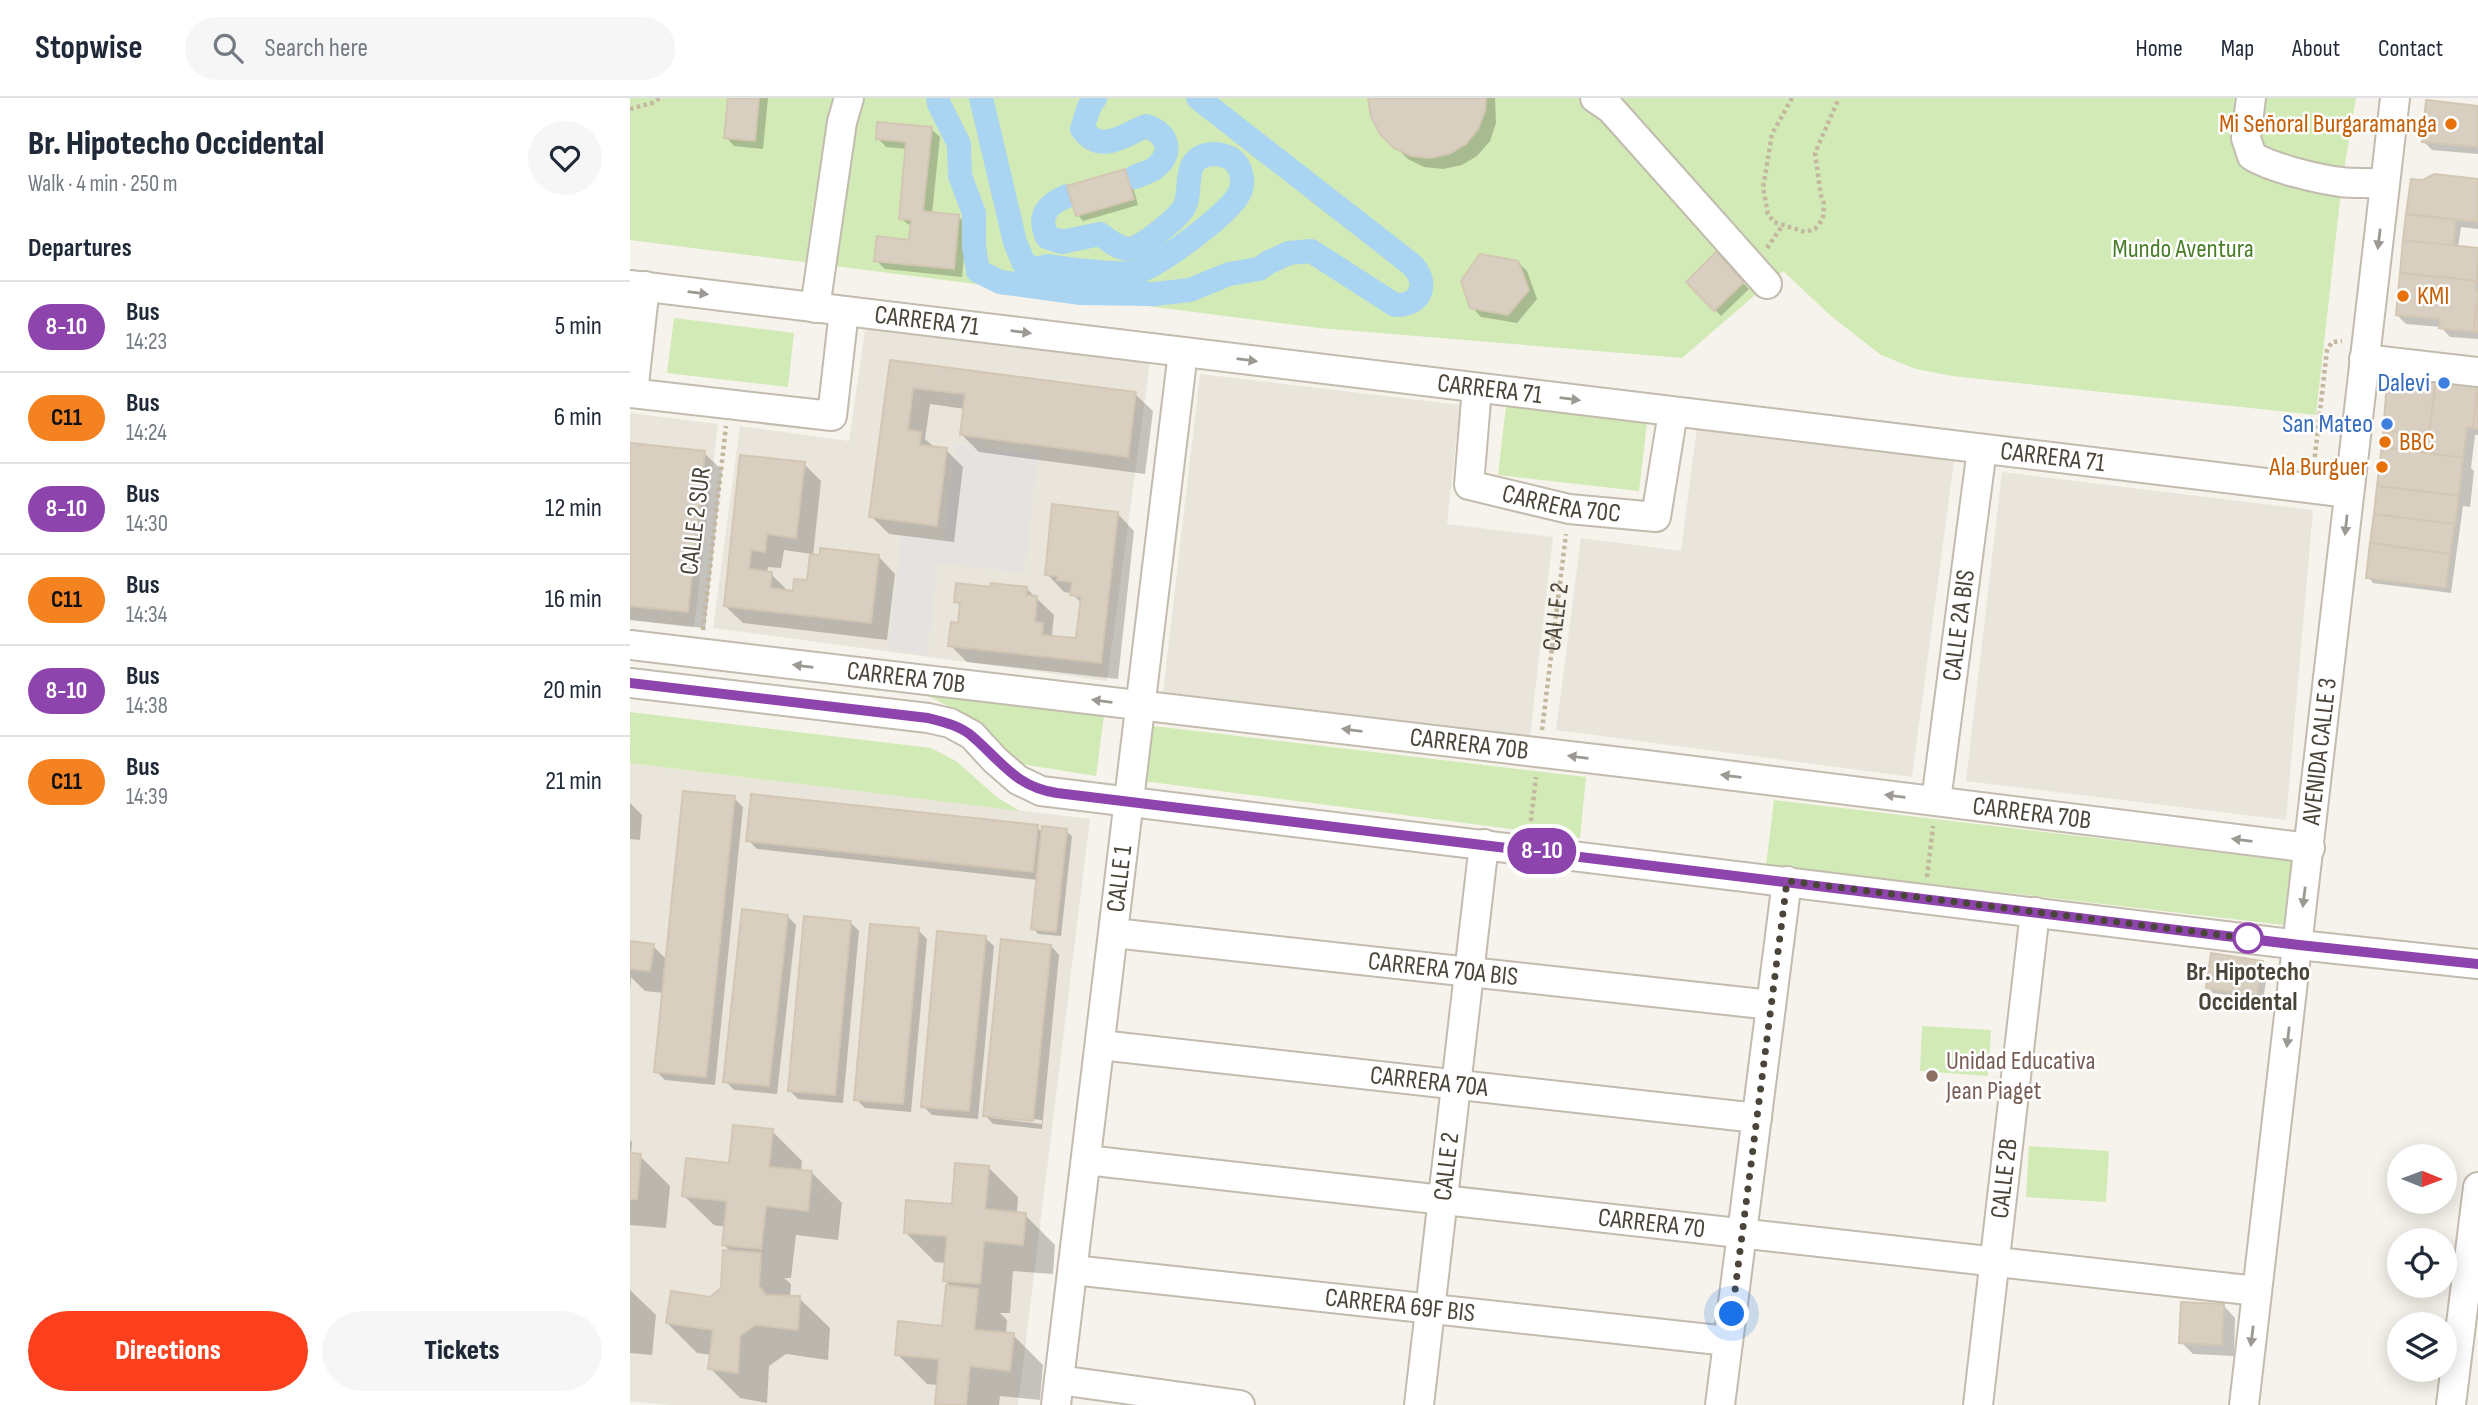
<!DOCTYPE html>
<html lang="en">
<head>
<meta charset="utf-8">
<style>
	:root { --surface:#fff; --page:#f6f6f7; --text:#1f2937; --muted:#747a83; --line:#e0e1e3; --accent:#fc3f1d }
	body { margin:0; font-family:"Sofia Sans Condensed",sans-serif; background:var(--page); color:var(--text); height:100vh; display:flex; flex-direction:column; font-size:26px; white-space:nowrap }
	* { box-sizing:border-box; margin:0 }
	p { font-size:23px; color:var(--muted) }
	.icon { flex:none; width:38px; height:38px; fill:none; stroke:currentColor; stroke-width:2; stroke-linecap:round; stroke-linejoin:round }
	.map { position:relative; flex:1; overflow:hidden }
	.sheet { display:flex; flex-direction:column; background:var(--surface); width:630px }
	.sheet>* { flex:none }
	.badge { padding:0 14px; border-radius:23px; font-size:24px; line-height:46px }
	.needle { width:46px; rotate:91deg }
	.fabs { position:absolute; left:1757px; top:1046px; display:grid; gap:14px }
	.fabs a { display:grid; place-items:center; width:70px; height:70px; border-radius:50%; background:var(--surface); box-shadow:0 4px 18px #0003; font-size:35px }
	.you { position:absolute; width:35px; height:35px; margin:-18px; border:5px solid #fff; border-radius:50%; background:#1a73e8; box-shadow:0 0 0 10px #1a73e833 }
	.map>.badge { position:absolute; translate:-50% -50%; box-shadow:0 0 0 4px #fff }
	h2 { padding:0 28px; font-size:26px; line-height:63px }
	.round { display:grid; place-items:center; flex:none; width:74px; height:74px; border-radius:37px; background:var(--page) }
	.overview { display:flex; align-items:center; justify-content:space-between; height:119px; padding:0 28px }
	h1 { font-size:33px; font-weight:800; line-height:52px }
	.button { display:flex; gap:14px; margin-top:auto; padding:14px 28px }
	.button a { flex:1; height:80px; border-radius:42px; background:var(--accent); color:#fff; font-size:28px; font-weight:800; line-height:80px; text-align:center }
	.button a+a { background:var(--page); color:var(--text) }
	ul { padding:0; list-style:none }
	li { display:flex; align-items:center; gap:21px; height:91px; padding:0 28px; border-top:2px solid var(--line) }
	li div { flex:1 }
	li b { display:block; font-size:26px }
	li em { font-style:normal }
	li .badge { min-width:77px; font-weight:700; text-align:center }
	header { display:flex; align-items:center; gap:42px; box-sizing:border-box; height:98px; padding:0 35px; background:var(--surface); border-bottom:2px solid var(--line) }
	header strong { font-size:33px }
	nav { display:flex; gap:38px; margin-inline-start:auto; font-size:24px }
	.search { width:490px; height:63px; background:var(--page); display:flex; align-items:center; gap:18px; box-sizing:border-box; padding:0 24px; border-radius:38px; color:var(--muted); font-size:26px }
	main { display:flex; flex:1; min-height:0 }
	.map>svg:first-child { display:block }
</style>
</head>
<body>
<header>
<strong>Stopwise</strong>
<div class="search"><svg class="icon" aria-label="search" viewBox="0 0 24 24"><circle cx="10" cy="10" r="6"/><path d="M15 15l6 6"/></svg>Search here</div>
<nav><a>Home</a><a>Map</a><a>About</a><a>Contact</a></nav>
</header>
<main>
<section class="sheet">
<div class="overview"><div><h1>Br. Hipotecho Occidental</h1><p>Walk · 4 min · 250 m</p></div><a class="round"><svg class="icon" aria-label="heart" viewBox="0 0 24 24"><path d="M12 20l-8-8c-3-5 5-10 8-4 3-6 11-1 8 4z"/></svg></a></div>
<h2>Departures</h2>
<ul>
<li><span class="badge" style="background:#8e44ad;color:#fff">8-10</span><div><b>Bus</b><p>14:23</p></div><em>5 min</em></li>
<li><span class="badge" style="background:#f58220;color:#111">C11</span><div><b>Bus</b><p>14:24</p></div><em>6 min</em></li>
<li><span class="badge" style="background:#8e44ad;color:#fff">8-10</span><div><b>Bus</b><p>14:30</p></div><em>12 min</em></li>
<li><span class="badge" style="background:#f58220;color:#111">C11</span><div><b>Bus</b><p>14:34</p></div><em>16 min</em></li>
<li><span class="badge" style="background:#8e44ad;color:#fff">8-10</span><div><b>Bus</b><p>14:38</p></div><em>20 min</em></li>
<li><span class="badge" style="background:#f58220;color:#111">C11</span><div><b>Bus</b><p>14:39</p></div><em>21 min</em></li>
</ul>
<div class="button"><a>Directions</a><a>Tickets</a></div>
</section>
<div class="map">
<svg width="1848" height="1307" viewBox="0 0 1848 1307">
	<rect width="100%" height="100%" fill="#f6f3ec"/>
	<g fill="#eae5da">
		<polygon points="236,225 520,264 477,583 83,530 110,328 219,343"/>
		<polygon points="570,276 830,307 817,426 923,439 900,638 533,594"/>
		<polygon points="0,315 88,326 64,530 0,522"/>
		<polygon points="1067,329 1324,363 1282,679 926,632 951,440 1051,453"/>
		<polygon points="1372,374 1683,412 1656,722 1336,683"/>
		<polygon points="0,665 460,721 388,1307 40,1307 0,1303"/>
	</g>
	<g fill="#d2eab5">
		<polygon points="0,0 1726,0 1712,84 1686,317 1322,278 1286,271 1251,257 1201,218 1153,173 1052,260 689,230 0,142"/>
		<polygon points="44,220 164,235 158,289 37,275"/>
		<polygon points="876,308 1017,325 1009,393 868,377"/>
		<polygon points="290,594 474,617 466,678 385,665 320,609"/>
		<polygon points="0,614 301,650 326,663 368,700 390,713 0,665"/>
		<polygon points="515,627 956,679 950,740 513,683"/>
		<polygon points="1144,702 1661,763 1654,827 1136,767"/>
		<polygon points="1292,928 1361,932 1358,978 1290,973"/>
		<polygon points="1399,1048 1479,1053 1476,1104 1396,1099"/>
	</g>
	<polygon fill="#e5e3e0" points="325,346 408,357 394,475 308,465 297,557 258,553 272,438 314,442"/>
	<g fill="#0003" fill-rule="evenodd">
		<polygon points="100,0 138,0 133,51 104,48 96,39"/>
		<polygon points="740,0 865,0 866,25 860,43 847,58 832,67 813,71 794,69 778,61 751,35"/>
		<polygon points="1848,9 1848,56 1802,52 1793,43"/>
		<polygon points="301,31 310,39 302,116 328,118 337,127 332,179 255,171 246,162 281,144 282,129 270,120 277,51 256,49 248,40"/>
		<polygon points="494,73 500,78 508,107 453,123 448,117"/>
		<polygon points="1848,83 1848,131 1831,129 1828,150 1848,152 1848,241 1820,239 1811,229 1776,226 1767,217 1778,116"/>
		<polygon points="1086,157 1119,191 1091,218 1058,184"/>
		<polygon points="888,164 897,173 907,201 887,225 851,219 842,209"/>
		<polygon points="261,264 505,296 523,313 515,376 349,354 332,337 335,311 300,306 295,341 305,350 316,352 333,369 324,444 259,436 241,418"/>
		<polygon points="1759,283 1848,286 1848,337 1845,337 1841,370 1844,373 1840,409 1833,408 1821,495 1743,485 1738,479"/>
		<polygon points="74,355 92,372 75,530 0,522 0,360"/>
		<path d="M112,358L174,366L191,383L183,458H248L265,476L257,542L113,525L95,508ZM154,452L181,456L178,484L164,494H159L141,476L137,475L138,469L151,470Z"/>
		<polygon points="487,415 504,433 488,581 337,564 320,547 329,527 331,509 326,504 362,491 396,490 424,517 422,536 426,540 448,542 452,506 442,495 434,494 417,476"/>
		<polygon points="104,700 113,709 85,987 35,982 26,973 34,895 15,893 1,879 0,893 0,844 23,848 37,862"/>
		<polygon points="0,705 12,717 10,742 0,741"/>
		<polygon points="407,729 413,735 436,733 442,738 431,838 408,836 403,830 408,782 127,751 118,742"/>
		<polygon points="157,818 166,827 147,996 104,992 95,983"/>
		<polygon points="220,824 229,833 213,1005 168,1001 159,992"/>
		<polygon points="288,832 297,841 281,1014 235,1010 226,1001"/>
		<polygon points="355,840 364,848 348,1021 302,1017 293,1008"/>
		<path d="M421,848L429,857L412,1031L363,1026L355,1017ZM362,1017L412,1022V1026L362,1020Z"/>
		<polygon points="1632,865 1638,870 1633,902 1583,895 1578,889"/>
		<polygon points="142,1033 172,1063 171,1074 182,1075 212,1105 208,1142 166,1137 161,1180 154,1180 161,1186 160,1199 169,1200 200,1230 198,1262 156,1256 139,1268 137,1305 110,1300 80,1270 82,1257 67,1255 37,1225 80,1201 92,1191 101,1154 94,1147 96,1129 84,1127 53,1097 100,1067"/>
		<polygon points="0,1042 2,1044 1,1057 10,1058 40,1088 36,1130 0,1127"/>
		<polygon points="358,1069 388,1099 387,1116 395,1117 425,1147 423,1176 383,1173 380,1215 370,1215 377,1222 376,1236 383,1237 413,1267 410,1302 370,1298 369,1307 309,1307 306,1305 308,1287 297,1286 267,1256 313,1230 322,1190 314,1182 316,1165 305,1164 275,1134 323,1107"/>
		<polygon points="0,1192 26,1217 22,1257 0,1255"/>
		<polygon points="1594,1208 1605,1220 1604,1258 1563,1256 1551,1244"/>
	</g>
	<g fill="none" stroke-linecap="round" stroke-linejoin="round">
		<g stroke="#a9d4f2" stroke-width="24">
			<path d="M308,0L309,6L329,46L330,78L344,115V149L348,173L370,184L451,195L524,196L560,192L599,176L629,171L639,164L659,155L681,153L765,207C792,208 800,184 781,166L568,0"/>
			<path d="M351,0L385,144L394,166L406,171L417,168C440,171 480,177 503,175C524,172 599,116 609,96C615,86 612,70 603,62C597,58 589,56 583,56C548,59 565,93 553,111C545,122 510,152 498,151C487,150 478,142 470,136L432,144L417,139C407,117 418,106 437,98"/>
			<path d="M465,0L459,9L452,31C471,57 494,37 516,28C537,35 545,54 525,70C520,74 511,76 505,79"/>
		</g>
	</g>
	<g fill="#d8cfc1" stroke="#d3c7b4" stroke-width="2">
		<polygon points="98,0 129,0 125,43 94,40"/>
		<polygon points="738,0 856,0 855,13 848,31 836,46 819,56 800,60 781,58 764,50 750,36 741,19"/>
		<polygon points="1796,2 1848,8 1848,49 1792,44"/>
		<polygon points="247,24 302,29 293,113 329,117 324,171 244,163 247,138 279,142 281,122 269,121 276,44 246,41"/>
		<polygon points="495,71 504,101 446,118 437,88"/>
		<polygon points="1804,76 1848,81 1848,124 1776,116 1781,81 1793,82"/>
		<polygon points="1776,116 1826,122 1823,148 1773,142"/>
		<polygon points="1773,142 1848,150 1847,183 1770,175"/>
		<polygon points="1086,154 1114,184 1084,213 1056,184"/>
		<polygon points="850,156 888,163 899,192 878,217 840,210 831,183"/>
		<polygon points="1770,175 1847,183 1845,191 1848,191 1848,208 1846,208 1844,234 1809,230 1810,221 1766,217"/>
		<polygon points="1846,208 1848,208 1848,234 1844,234"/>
		<polygon points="260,262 506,294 498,359 330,337 335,296 283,290 278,332 291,334 289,347 317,350 307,428 239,419"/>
		<polygon points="1766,273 1806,280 1799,338 1760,333 1753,338 1757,282"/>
		<polygon points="1806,280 1848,285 1843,330 1837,329 1833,360 1802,356 1804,340 1799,338"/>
		<polygon points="1848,288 1848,331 1843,330"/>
		<polygon points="1760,333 1804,340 1802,356 1758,350 1751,355 1753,338"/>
		<polygon points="0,345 75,353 58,514 0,508"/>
		<polygon points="1758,350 1833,360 1829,398 1747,388 1751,355"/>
		<polygon points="110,357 175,364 166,440 137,436 135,454 121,452 119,471 142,474 140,490 163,493 164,481 177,482 180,456 190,457 190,450 249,457 241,525 94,508"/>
		<polygon points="1747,388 1829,398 1825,426 1744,416"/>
		<polygon points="422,406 488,414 471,565 318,548 321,524 328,525 330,505 324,504 326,485 361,489 361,485 397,489 396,497 407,498 405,524 413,525 412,537 446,540 451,499 440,497 442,484 427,482 428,478 415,477"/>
		<polygon points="1744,416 1825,426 1820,456 1740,445"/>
		<polygon points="1740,445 1820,456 1816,490 1736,480"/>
		<polygon points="53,693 105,698 76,979 24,974"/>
		<polygon points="121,696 408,727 403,774 116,743"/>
		<polygon points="412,728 437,731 426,834 401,831"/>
		<polygon points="112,811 158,817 139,988 93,984"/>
		<polygon points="174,818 221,823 205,997 158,993"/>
		<polygon points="240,826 289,830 273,1006 224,1002"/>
		<polygon points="307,833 356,838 339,1013 291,1009"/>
		<polygon points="371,841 421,847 403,1023 353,1018"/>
		<polygon points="0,843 24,846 20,873 0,871"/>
		<polygon points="1581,855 1633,863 1627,898 1576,890"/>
		<polygon points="103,1027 143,1031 139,1069 182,1073 178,1113 136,1108 131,1151 92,1147 97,1103 52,1098 56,1060 99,1065"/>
		<polygon points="0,1055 11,1056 7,1101 0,1101"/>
		<polygon points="325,1065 359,1068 355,1111 396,1115 393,1147 354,1143 350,1186 313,1183 317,1138 274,1135 276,1102 322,1106"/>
		<polygon points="93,1152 131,1155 129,1188 136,1197 170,1198 168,1232 125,1227 110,1238 108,1275 78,1271 83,1232 36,1225 41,1193 80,1199 91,1190"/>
		<polygon points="316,1187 348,1191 344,1232 384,1235 380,1273 340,1268 336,1307 305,1306 309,1261 265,1257 268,1223 312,1228"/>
		<polygon points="1551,1204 1594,1206 1592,1247 1549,1245"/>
	</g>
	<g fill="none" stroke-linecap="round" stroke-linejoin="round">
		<g stroke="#c2bbae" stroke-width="32">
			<g id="minor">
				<polyline points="965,0 981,11 1137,186"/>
				<path d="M1621,0L1616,40L1622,58C1642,70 1687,81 1711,84C1726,86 1740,84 1755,86"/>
				<path id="s2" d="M0,187L1719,395"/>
				<polyline points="185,210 212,24 219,0"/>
				<polyline points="1734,261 1848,274"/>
				<path id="s3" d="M847,290L839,387L939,411L1026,419L1043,314"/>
				<polyline points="0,295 202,318 214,213"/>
				<polyline points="3,295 15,188"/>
				<path id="s4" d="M0,547L1016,667L1680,750"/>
				<polyline points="0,585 298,620 320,625 342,637 365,662 388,682 411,693 1669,847 1848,866"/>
				<path id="s5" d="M1306,703L1352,351"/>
				<path id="s6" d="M484,835L1141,907"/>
				<path id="s7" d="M470,947L1127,1020"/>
				<path id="s8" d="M456,1062L1627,1193"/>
				<path id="s9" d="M443,1172L1098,1243"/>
				<polyline points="429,1282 610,1307"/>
				<path id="s10" d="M426,1307L553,254"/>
				<path id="s11" d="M789,1307L854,746"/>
				<polyline points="1090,1307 1157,783"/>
				<path id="s12" d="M1348,1307L1405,814"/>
				<path id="s13" d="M1614,1307L1765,0"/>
				<polyline points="1821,1307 1848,1089"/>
			</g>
		</g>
		<g stroke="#c4b79f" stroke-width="4.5" stroke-dasharray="3.5 3.5" stroke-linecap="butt">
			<polyline points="1162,0 1142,36 1133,90 1138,116 1144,124 1175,134 1185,131 1193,121 1194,106 1191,98 1185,55 1209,0"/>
			<polyline points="0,11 22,5 30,0"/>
			<polyline points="1137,150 1152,128"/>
			<polyline points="1684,366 1697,252 1702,244 1712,243"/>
			<polyline points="73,532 96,328"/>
			<path id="s1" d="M912,632L936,436"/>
			<polyline points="900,730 906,679"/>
			<polyline points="1297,779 1303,728"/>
		</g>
		<use href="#minor" stroke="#fff" stroke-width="28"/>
	</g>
	<defs><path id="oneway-solid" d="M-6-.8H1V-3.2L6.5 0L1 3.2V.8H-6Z" transform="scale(1.75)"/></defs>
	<g fill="#9c9892">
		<use href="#oneway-solid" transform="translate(1749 141) rotate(97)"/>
		<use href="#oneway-solid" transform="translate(68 195) rotate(7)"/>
		<use href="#oneway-solid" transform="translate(391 234) rotate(7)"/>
		<use href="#oneway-solid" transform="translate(617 262) rotate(7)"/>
		<use href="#oneway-solid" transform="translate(940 301) rotate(7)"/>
		<use href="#oneway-solid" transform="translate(1716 427) rotate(96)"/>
		<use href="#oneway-solid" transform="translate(173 568) rotate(-173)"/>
		<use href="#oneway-solid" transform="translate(472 603) rotate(-173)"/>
		<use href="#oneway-solid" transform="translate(722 632) rotate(-173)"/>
		<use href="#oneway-solid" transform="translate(948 659) rotate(-173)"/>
		<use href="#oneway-solid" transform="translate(1101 678) rotate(-173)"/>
		<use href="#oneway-solid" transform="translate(1265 698) rotate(-173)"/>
		<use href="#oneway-solid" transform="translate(1612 742) rotate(-173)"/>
		<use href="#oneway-solid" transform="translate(1674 799) rotate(97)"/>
		<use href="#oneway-solid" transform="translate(1658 939) rotate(97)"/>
		<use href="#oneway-solid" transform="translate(1622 1238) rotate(97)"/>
	</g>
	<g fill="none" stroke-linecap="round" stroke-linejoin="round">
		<g stroke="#fff" stroke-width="16">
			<path id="line" d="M0,585L298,620C314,624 331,628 343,639C372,664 386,689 427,695L1669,847L1848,866"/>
		</g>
		<use href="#line" stroke="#8e44ad" stroke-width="10"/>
		<polyline stroke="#4b4439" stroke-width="7" stroke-dasharray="0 12.6" points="1102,1216 1157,783 1623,841 1618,840"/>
	</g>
	<g fill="#e8710a" stroke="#fff" stroke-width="2.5">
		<circle cx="1821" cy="26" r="7"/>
		<circle cx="1773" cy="198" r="7"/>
		<circle cx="1755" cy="344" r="7"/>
		<circle cx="1752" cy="369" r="7"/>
	</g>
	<g fill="#3f7fe0" stroke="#fff" stroke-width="2.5">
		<circle cx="1814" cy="285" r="7"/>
		<circle cx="1757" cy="326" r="7"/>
	</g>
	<circle fill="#fff" stroke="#8e44ad" stroke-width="3.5" cx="1618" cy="840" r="14"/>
	<circle fill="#8d6e63" stroke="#fff" stroke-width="2.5" cx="1302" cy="978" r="7"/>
	<g text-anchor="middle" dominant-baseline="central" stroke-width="5" stroke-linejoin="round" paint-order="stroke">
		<g font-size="26" fill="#c56008" stroke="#fff" text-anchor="end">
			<text x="1807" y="26">Mi Señoral Burgaramanga</text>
			<text x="1787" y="198" text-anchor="start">KMI</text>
			<text x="1769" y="344" text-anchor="start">BBC</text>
			<text x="1738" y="369">Ala Burguer</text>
		</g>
		<g font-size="26" fill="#4a7f2a" stroke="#fff">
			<text x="1553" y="151">Mundo Aventura</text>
		</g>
		<g font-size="26" fill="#4b4439" stroke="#fff">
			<text stroke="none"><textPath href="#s2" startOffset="299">CARRERA 71</textPath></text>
			<text stroke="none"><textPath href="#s2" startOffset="866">CARRERA 71</textPath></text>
			<text stroke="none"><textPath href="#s2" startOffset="1433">CARRERA 71</textPath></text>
			<text stroke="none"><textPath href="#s3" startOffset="192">CARRERA 70C</textPath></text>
			<text transform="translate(66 423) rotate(-83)">CALLE 2 SUR</text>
			<text stroke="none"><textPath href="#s1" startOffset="114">CALLE 2</textPath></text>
			<text stroke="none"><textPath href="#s5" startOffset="177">CALLE 2A BIS</textPath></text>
			<text stroke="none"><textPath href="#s4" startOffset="278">CARRERA 70B</textPath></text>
			<text stroke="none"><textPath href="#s4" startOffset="845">CARRERA 70B</textPath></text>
			<text stroke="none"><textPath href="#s13" startOffset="658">AVENIDA CALLE 3</textPath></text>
			<text stroke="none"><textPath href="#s4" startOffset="1412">CARRERA 70B</textPath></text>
			<text stroke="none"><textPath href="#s10" startOffset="530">CALLE 1</textPath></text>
			<text stroke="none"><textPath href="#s6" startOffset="331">CARRERA 70A BIS</textPath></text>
			<text stroke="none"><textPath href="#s7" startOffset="331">CARRERA 70A</textPath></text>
			<text stroke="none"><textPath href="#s11" startOffset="240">CALLE 2</textPath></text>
			<text stroke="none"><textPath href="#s12" startOffset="228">CALLE 2B</textPath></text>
			<text stroke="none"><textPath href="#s8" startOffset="569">CARRERA 70</textPath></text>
			<text stroke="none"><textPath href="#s9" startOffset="329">CARRERA 69F BIS</textPath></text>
		</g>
		<g font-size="26" fill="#366cbe" stroke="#fff" text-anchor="end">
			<text x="1800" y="285">Dalevi</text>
			<text x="1743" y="326">San Mateo</text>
		</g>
		<g font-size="26" font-weight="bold" fill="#4b4439" stroke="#fff">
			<text x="1618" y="874">Br. Hipotecho<tspan x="1618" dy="30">Occidental</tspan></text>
		</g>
		<g font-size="26" fill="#785e54" stroke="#fff" text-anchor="start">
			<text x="1316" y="963">Unidad Educativa<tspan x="1316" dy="30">Jean Piaget</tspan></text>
		</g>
	</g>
</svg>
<div class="fabs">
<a><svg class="needle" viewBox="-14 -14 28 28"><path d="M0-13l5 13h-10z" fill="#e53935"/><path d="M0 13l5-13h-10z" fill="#747a83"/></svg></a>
<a><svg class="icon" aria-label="locate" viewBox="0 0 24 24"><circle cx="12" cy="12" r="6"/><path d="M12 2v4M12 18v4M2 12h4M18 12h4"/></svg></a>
<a><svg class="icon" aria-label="layers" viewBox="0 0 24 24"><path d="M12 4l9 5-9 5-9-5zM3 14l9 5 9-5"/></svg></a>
</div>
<div class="you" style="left:1102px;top:1216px"></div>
<b class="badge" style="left:912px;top:753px;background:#8e44ad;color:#fff">8-10</b>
</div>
</main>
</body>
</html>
